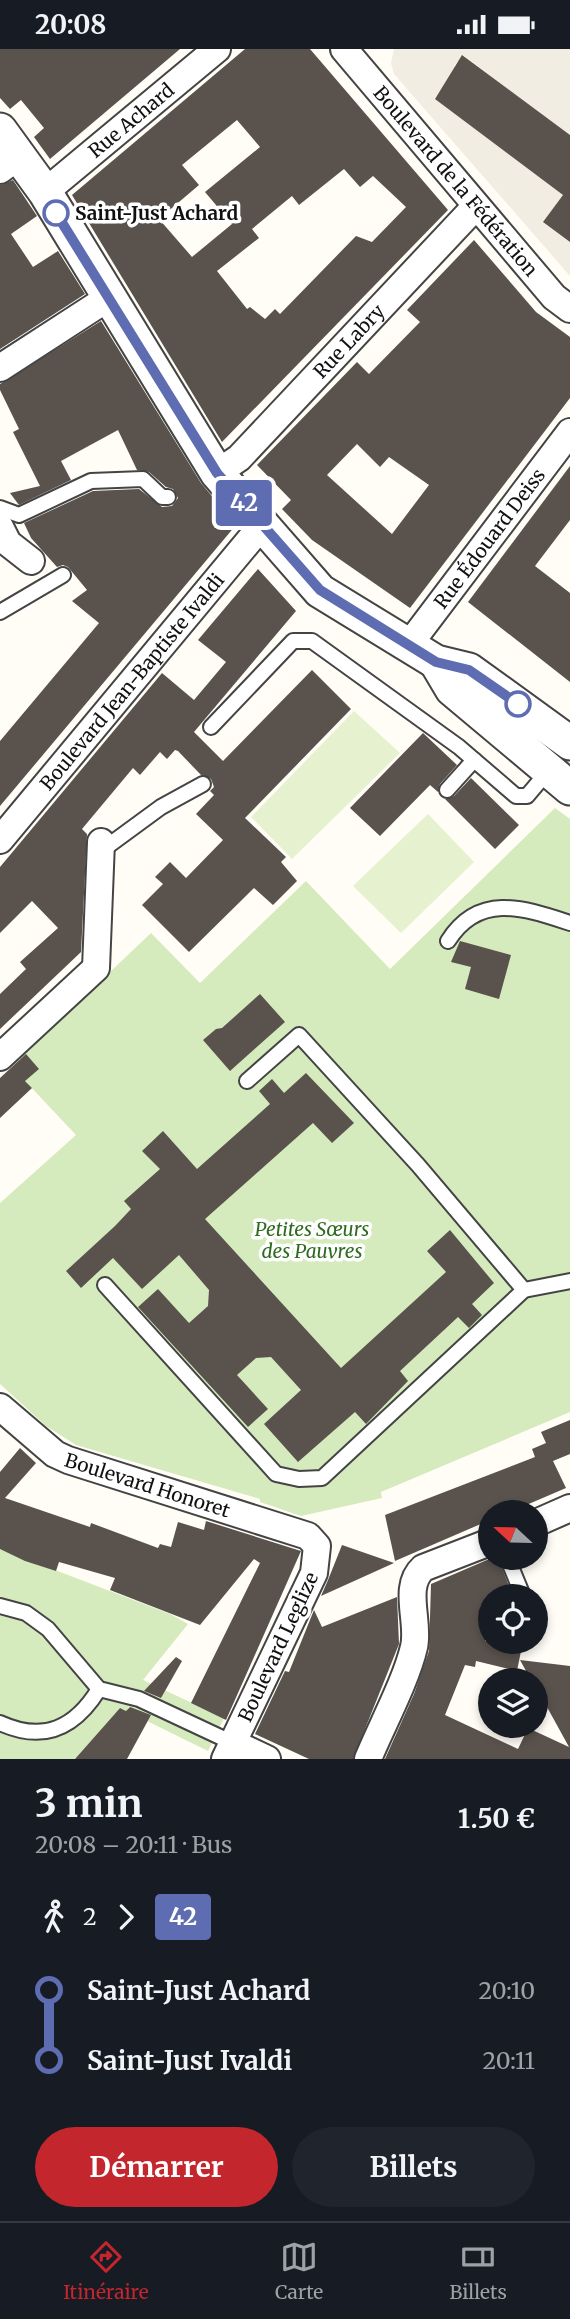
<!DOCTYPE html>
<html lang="fr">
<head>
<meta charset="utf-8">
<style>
	:root { --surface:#171b24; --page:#20242c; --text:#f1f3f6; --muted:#9ea1a6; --line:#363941; --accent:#c4262e }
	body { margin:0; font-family:Merriweather,serif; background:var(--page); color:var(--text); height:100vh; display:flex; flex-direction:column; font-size:26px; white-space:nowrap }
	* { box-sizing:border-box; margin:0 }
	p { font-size:23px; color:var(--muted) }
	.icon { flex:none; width:38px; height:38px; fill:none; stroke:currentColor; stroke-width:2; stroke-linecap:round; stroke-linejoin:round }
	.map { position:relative; height:1710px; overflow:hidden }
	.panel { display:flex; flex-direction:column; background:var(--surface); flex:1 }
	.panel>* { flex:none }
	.badge { padding:0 14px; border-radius:5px; font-size:24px; line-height:46px }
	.needle { width:46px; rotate:292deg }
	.buttons { position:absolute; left:478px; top:1451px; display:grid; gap:14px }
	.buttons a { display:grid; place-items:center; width:70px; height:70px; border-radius:50%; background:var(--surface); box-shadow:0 4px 10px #0003; font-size:35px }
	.map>.badge { position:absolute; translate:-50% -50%; box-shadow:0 0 0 4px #fff }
	.legs { display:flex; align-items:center; gap:10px; height:77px; padding:0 35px; font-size:23px }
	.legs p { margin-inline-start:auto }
	.headline { display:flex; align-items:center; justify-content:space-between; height:119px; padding:0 35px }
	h1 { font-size:38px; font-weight:700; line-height:52px }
	.cta { display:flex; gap:14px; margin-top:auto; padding:14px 35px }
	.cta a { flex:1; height:80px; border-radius:42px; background:var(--accent); color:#fff; font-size:28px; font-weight:700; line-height:80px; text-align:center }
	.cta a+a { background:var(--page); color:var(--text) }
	ul { padding:0 35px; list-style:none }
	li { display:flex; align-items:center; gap:24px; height:70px; font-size:26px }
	li i { display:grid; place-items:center; width:10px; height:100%; margin:0 9px; background:currentColor }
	li i::after { content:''; width:18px; height:18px; margin:-9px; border:5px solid; border-radius:50%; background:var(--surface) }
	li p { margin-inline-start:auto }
	li:first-child i { background:linear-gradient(#0000 50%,currentColor 0) }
	li:last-child i { background:linear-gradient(currentColor 50%,#0000 0) }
	.status { display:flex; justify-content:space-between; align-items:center; height:49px; padding:0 35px; background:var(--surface); direction:ltr }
	.status svg { height:19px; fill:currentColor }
	.menu { display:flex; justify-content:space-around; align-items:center; height:98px; border-top:2px solid var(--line); background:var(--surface); font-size:19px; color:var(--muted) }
	.menu a { display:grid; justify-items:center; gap:4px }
	.menu .active { color:var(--accent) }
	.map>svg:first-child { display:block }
</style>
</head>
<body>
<div class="status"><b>20:08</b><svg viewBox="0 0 49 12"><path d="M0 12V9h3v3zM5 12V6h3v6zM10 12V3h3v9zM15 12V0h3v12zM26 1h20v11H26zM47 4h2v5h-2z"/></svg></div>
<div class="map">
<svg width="570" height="1710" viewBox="0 0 570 1710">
	<rect width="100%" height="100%" fill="#fffdf5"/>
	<g fill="#d5ebbd">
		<polygon points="555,759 570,770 570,1363 381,1443 382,1449 301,1467 260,1453 260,1450 76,1396 46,1377 0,1335 0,1154 76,1086 11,1017 151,884 200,934 306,832 390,920"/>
		<polygon points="0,1500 170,1565 188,1575 143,1631 224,1669 208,1702 147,1672 149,1668 129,1658 126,1662 120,1659 75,1710 0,1710"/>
	</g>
	<g fill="#e6f2cf">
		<polygon points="354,662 400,704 292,810 251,768"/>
		<polygon points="428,765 474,813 401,884 353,837"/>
	</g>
	<polygon fill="#f1ede2" points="394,0 570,0 570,86 463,6 454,17 457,20 435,49 563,146 543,173 570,193 570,227 394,25 391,14"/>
	<g fill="#5a524d" fill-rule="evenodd">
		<polygon points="0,0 180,0 50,110 34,88 44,79 21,51 10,60 0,49"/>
		<path d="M245,0H310L448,161L222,393L72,146ZM237,71L260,98L205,143L232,175L192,208L159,170L199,136L182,116ZM344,120L360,138L373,127L406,158L372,193L356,187L280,265L275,260L265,270L250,258L247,260L217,222L259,189L252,180L292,147L299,156Z"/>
		<polygon points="462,6 570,86 570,193 543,173 563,146 435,50"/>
		<polygon points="13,131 37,167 11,185 33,218 58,202 85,245 0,300 0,136"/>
		<path d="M474,191L536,263L570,288V349L410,559L312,491L282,460L291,451L257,416L357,313L369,325L420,273L407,261ZM357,395L380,418L389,408L429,436L392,485L327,426Z"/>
		<polygon points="101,272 201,434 236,476 0,757 0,692 99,574 72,552 87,541 68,518 63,516 57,518 31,489 24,474 93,442 139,440 162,458 172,457 178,449 173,440 166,438 149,423 137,421 118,381 61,412 71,431 19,456 10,444 40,437 13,383 19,380 0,341 0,335"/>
		<polygon points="570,417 570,471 535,517 570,544 570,633 468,553"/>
		<polygon points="258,520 296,562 194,683 223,712 312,621 351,660 245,769 286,808 281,813 297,832 273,856 254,839 189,903 142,856 163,835 155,828 170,813 186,829 223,791 196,765 214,746 210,742 214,738 211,730 201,726 178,702 175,701 167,710 160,703 140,726 133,719 82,780 87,785 81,903 0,980 0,945 26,920 20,913 58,879 32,852 0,884 0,818 162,624 194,651 226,613 198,591"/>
		<polygon points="423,684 457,716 440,735 438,743 430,736 380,787 350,759"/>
		<polygon points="471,729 519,776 495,800 445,750 454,747"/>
		<polygon points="460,892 511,906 499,950 465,940 471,918 451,913"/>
		<polygon points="260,945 285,973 230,1022 203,991 216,980 222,979"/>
		<polygon points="26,1005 39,1020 25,1032 32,1039 0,1069 0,1029"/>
		<polygon points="306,1024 354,1074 332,1094 313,1074 205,1170 341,1319 446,1223 427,1202 450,1181 494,1234 472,1255 482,1266 469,1279 458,1268 400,1322 408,1332 366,1375 355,1363 298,1413 264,1375 301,1341 271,1308 256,1309 237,1326 268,1360 248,1378 138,1258 158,1240 189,1274 208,1257 209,1241 179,1206 142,1240 113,1209 81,1239 66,1222 115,1177 131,1160 124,1152 160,1120 142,1102 163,1082 197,1120 270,1055 259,1042 272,1030 284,1044"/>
		<polygon points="570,1371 570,1405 553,1412 566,1439 510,1463 490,1463 490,1471 395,1512 385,1466 535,1408 532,1400 546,1394 541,1383"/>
		<polygon points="20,1399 36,1414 5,1449 90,1478 91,1474 158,1499 160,1495 171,1498 178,1473 204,1481 206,1472 301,1502 226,1671 191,1654 260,1514 254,1510 200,1576 110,1541 115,1529 59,1513 56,1522 25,1512 0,1500 0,1423"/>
		<polygon points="342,1496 394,1514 321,1547 328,1531"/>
		<polygon points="494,1508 498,1508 512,1545 490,1547 490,1552 481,1556 478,1565 482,1572 488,1573 485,1592 523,1592 517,1622 476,1612 475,1618 465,1616 445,1666 518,1700 528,1679 569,1698 536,1638 536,1631 531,1631 520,1611 570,1617 570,1710 385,1710 414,1645 429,1602 431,1535"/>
		<polygon points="397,1548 399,1595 353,1710 309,1710 255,1685 285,1622 289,1623 314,1561 322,1578"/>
		<polygon points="176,1608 182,1612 161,1649 144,1642"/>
		<polygon points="130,1658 151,1666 127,1710 75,1710 120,1659 126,1662"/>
	</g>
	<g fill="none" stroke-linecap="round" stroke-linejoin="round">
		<g stroke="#444" stroke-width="18">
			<g id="service">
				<polyline points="0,459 19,466 91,432 143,430 162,448 168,448"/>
				<polyline points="0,563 63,526"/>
				<polyline points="211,678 293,592 312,592 459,698 516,747 527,747 549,721"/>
				<polyline points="447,741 474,711"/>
				<polyline points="101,802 161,758 203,735"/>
				<path d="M448,892C479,843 524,859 570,874"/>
				<polyline points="247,1032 299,986 418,1116 524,1241 570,1232"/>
				<polyline points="105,1236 276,1425 299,1430 322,1429 524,1241"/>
				<polyline points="507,1508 523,1547"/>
				<polyline points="0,1557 26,1564 48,1580 99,1640 139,1650 233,1694"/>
				<polyline points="487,1564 490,1562"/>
				<path d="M0,1674C44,1694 75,1679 99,1640"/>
			</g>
		</g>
		<g stroke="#444" stroke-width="30">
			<g id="minor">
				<path id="s1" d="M344,0L554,248L570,260"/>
				<polyline points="0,121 19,107"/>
				<path id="s2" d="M45,143L217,0"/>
				<polyline points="0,319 108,249"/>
				<path id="s3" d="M217,424L239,409L476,157"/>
				<polyline points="0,478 8,494 31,512"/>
				<path id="s4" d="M408,597L570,383"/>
				<path id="s5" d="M0,791L263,475"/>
				<polyline points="0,1008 96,919 101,793"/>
				<path id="s6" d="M0,1358L55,1405L68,1411L308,1487L317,1497L314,1524L225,1710"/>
				<polyline points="536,1474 570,1459"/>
				<polyline points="233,1694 267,1710"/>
				<path d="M368,1710C382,1676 406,1632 414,1598C420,1573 402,1538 423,1519L490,1493"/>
			</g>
		</g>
		<g stroke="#444" stroke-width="37">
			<g id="tertiary">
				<polyline points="0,81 45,143 217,424 320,542 436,613 469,621 570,694"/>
				<polyline points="436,613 452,640 570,739"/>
			</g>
		</g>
		<use href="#service" stroke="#fff" stroke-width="14"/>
		<use href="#minor" stroke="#fff" stroke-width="26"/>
		<use href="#tertiary" stroke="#fff" stroke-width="33"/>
	</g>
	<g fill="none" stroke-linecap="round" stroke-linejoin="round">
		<g stroke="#fff" stroke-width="16">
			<polyline id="line-1" points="56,164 217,424 320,541 436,613 469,621 518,655"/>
		</g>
		<use href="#line-1" stroke="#5e6cb2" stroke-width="10"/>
	</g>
	<g fill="#fff" stroke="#5e6cb2" stroke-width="3.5">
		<circle cx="56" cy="164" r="12"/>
		<circle cx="518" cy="655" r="12"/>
	</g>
	<g text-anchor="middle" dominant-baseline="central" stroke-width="7" stroke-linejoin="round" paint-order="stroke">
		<g font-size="19" fill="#111" stroke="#fff">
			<text stroke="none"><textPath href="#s2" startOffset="112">Rue Achard</textPath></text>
			<text stroke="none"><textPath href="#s1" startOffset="173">Boulevard de la Fédération</textPath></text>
			<text stroke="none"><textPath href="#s3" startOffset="187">Rue Labry</textPath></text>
			<text stroke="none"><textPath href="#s4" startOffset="135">Rue Édouard Deiss</textPath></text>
			<text stroke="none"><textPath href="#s5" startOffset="206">Boulevard Jean-Baptiste Ivaldi</textPath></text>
			<text stroke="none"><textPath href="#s6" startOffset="170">Boulevard Honoret</textPath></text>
			<text transform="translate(278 1598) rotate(-65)">Boulevard Leglize</text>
		</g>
		<g font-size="19" font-weight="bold" fill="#111" stroke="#fff" text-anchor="start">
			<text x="75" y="164">Saint-Just Achard</text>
		</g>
		<g font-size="19" font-style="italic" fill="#2f6b1f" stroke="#fff">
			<text x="312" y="1180">Petites Sœurs<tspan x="312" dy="22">des Pauvres</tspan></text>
		</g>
	</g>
</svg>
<div class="buttons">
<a><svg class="needle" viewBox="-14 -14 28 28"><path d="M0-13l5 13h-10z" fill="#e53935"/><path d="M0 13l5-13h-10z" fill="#9ea1a6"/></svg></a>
<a><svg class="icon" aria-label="locate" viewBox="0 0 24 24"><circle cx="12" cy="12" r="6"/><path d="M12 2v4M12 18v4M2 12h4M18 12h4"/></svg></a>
<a><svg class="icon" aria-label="layers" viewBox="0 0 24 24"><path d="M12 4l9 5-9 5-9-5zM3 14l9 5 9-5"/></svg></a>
</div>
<b class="badge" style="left:244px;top:454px;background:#5e6cb2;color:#fff">42</b>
</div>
<section class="panel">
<div class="headline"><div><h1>3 min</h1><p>20:08 – 20:11 · Bus</p></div><b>1.50 €</b></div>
<div class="legs"><svg class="icon" aria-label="walk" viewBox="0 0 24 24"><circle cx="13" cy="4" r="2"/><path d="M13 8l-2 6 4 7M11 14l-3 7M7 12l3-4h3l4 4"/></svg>2<svg class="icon" aria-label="forward" viewBox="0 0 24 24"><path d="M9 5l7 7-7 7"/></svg><b class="badge" style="background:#5e6cb2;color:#fff">42</b></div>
<ul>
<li><i style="color:#5e6cb2"></i><b>Saint-Just Achard</b><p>20:10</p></li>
<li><i style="color:#5e6cb2"></i><b>Saint-Just Ivaldi</b><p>20:11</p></li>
</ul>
<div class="cta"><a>Démarrer</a><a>Billets</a></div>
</section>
<nav class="menu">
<a class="active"><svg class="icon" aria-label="directions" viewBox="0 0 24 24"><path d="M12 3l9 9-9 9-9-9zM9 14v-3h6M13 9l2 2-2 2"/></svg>Itinéraire</a>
<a><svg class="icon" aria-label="map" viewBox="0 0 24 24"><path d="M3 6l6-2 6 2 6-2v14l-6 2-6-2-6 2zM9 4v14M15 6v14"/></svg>Carte</a>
<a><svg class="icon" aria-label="tickets" viewBox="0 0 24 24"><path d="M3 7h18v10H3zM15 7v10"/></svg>Billets</a>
</nav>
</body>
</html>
